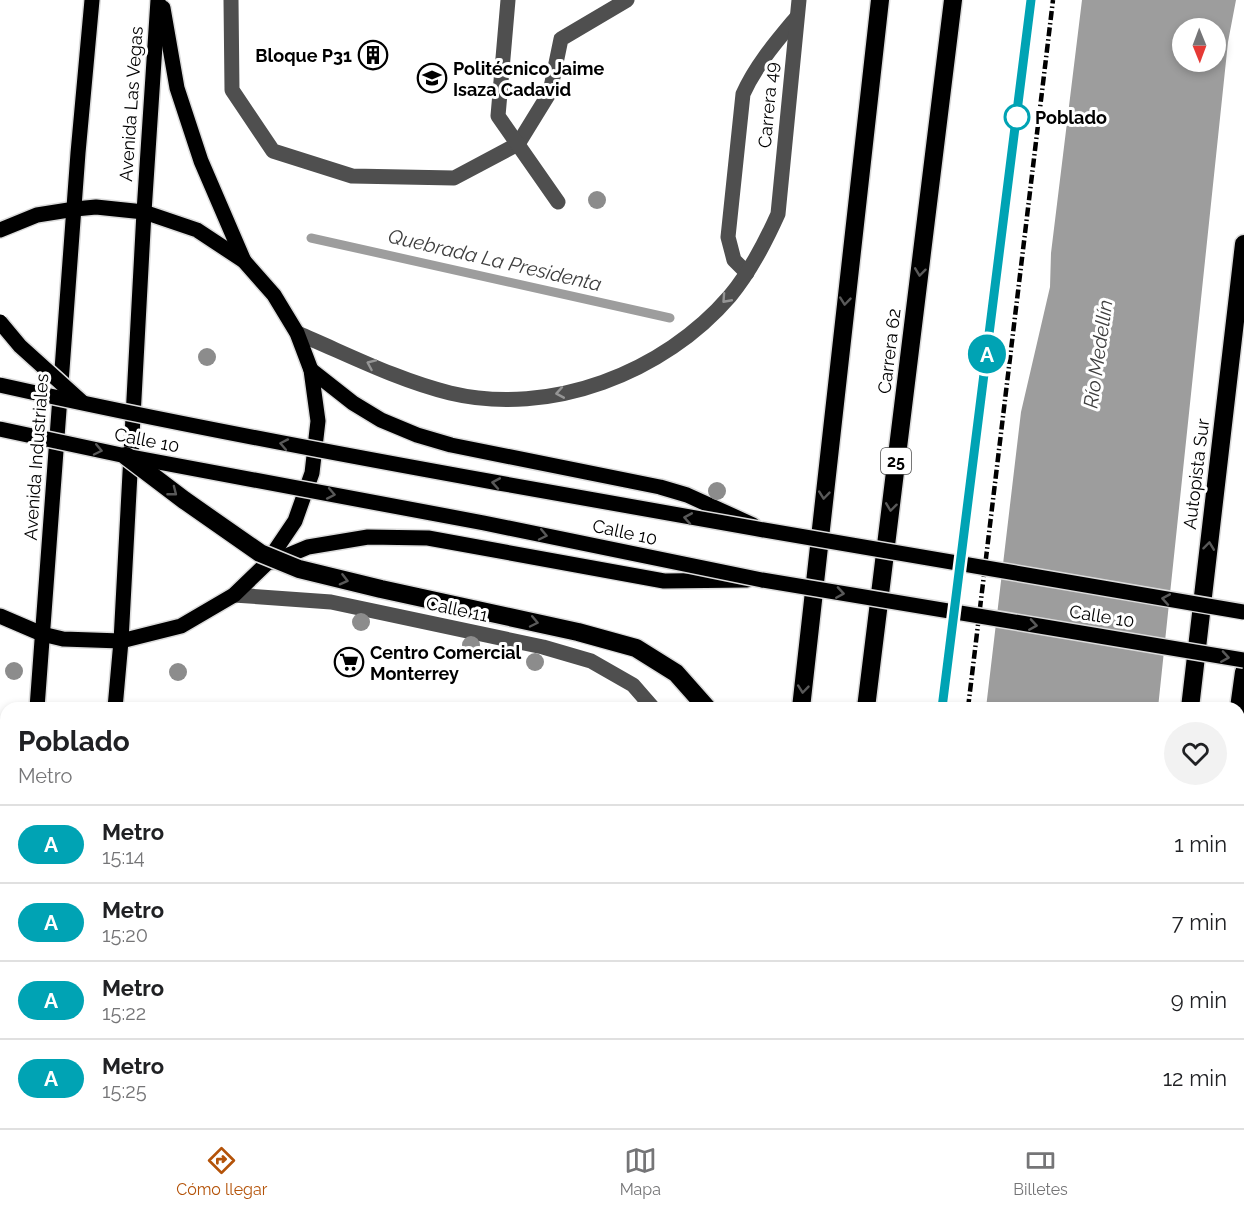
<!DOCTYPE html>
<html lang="es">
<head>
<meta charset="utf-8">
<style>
	:root { --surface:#fff; --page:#f2f2f2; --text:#202124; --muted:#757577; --line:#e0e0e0; --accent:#b45309 }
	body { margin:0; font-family:Raleway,sans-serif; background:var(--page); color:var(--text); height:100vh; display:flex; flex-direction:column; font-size:22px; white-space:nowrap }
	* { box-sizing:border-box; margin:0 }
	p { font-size:20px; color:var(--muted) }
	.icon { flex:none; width:33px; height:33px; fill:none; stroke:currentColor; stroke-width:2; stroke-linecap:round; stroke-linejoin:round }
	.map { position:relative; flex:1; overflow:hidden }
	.side { position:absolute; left:0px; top:702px; width:1245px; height:426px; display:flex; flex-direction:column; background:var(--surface); border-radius:18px 18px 0 0; box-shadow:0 3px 9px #0003 }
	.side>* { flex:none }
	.badge { padding:0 12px; border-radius:20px; font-size:21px; line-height:39px }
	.needle { width:39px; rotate:179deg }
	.fabs { position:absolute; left:1172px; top:18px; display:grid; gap:12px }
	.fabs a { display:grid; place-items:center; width:54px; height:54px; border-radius:50%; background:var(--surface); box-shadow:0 3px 9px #0003; font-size:30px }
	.map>.badge { position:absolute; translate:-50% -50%; box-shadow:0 0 0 3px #fff }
	.round { display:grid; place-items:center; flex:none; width:63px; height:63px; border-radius:32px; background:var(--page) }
	.headline { display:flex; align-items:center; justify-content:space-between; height:102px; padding:0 18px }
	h1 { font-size:28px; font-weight:700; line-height:45px }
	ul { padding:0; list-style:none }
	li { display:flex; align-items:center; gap:18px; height:78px; padding:0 18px; border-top:2px solid var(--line) }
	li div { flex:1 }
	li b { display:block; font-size:22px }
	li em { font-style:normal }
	li .badge { min-width:66px; font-weight:700; text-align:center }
	.dock { display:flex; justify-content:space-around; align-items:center; height:84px; border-top:2px solid var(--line); background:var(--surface); font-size:16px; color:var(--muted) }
	.dock a { display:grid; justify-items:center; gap:3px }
	.dock .active { color:var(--accent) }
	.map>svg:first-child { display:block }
</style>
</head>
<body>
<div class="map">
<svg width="1244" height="1128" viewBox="0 0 1244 1128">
	<rect width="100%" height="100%" fill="#fff"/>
	<polygon fill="#d6d6d6" points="1239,955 1244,958 1244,1128 1214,1128 1214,1122 1239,1122"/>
	<g fill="#9d9d9d" fill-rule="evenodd">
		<path d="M1082,0H1236L1228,42L1158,708H986L1021,412L1050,287L1051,253ZM1182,28H1215V62H1182Z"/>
		<polygon points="938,1122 1112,1122 1111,1128 938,1128"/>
	</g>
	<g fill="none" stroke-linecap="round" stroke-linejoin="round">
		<polyline stroke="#9d9d9d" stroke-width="9" points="311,238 670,318"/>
		<g stroke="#dbdbdb" stroke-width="18">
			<g id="major">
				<polyline points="163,8 177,88 201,161 244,261"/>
				<polyline points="0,230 37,215 75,209 96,207 144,212 197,230 244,261 274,295 297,333 311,370 318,421 312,473 295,521 266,564 234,595 181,626 121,641 63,639 42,634 0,616"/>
				<polyline points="311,370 353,403 381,420 417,435 451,445 660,487 687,495 753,525"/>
				<polyline points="272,562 308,547 368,537 428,538 664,581 747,580"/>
				<polyline points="37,708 78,153 92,0"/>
				<polyline points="115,708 121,641 144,212 158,0"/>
				<polyline points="0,740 6,759"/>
				<polyline points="0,919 6,934"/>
				<polyline points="5,1128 6,1111"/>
				<polyline points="77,1128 77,1122"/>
			</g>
		</g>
		<g stroke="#dbdbdb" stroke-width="21">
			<g id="highway">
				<polyline points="801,708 880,0"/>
				<polyline points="866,708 953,0"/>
				<polyline points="1190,708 1244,244"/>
				<polyline points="1239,708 1244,672"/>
				<polyline points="1239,885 1244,897"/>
				<polyline points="702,1128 703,1122"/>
				<polyline points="747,1128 748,1122"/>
				<polyline points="815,1128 816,1122"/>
				<polyline points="1140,1128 1141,1122"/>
				<polyline points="1191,1128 1192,1122"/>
			</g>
		</g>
		<g stroke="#4f4f4f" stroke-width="15">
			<polyline points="231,0 232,90 273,151 352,176 454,178 518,144 550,92 561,39 627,0"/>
			<polyline points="508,0 498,116 558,202"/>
			<path d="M747,273L734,260L728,237L743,94C756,65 776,42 796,18"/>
			<path d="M297,333C347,354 397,380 450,393C550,417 664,373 730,296C750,272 765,243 778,214L799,0"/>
			<polyline points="234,595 331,602 543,647 591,661 633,685 653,708"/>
			<polyline points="667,1128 668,1122"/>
		</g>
		<use href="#major" stroke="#000" stroke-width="15"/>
		<use href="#highway" stroke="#000" stroke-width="18"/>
		<g stroke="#000" stroke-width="4.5" stroke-dasharray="9 3 1.5 3" stroke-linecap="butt">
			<polyline points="942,708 1031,0"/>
			<polyline points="968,708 1053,0"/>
			<polyline points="887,1128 888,1122"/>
			<polyline points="916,1128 916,1122"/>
		</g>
		<g stroke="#dbdbdb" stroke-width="18" stroke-linecap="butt">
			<g id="major-bridge">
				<polyline points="0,322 20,346 82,402"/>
				<path d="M0,385C165,422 332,453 499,483C747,528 995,570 1244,612"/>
				<polyline points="0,429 126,456 484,523 762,580 1244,660"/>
			</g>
		</g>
		<g stroke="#dbdbdb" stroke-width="21" stroke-linecap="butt">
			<polyline id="highway-bridge" points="126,456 184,500 260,553 299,569 381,589 578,632 636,648 676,673 707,708"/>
		</g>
		<use href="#major-bridge" stroke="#000" stroke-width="15"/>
		<use href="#highway-bridge" stroke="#000" stroke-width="18"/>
	</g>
	<g fill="#8c8c8c">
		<circle cx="597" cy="200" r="9"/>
		<circle cx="207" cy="357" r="9"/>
		<circle cx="717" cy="491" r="9"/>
		<circle cx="361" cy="622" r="9"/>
		<circle cx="471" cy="645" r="9"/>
		<circle cx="535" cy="662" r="9"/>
		<circle cx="14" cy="671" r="9"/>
		<circle cx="178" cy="672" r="9"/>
	</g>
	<defs><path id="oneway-chevron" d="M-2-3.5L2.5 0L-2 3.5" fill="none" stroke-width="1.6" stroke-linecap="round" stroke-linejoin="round" transform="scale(1.5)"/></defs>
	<g stroke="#595959">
		<use href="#oneway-chevron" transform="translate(920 272) rotate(97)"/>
		<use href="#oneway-chevron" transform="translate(845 301) rotate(96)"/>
		<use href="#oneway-chevron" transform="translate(284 444) rotate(-169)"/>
		<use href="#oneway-chevron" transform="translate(98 450) rotate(12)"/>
		<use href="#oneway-chevron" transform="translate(496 483) rotate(-170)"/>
		<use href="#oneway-chevron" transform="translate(173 492) rotate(38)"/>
		<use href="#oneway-chevron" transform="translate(331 494) rotate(11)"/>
		<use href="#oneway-chevron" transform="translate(824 495) rotate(96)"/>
		<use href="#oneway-chevron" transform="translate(891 507) rotate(97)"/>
		<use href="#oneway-chevron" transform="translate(688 518) rotate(-170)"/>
		<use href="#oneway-chevron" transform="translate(543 535) rotate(12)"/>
		<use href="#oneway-chevron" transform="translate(1209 546) rotate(-83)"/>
		<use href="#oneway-chevron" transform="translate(344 580) rotate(14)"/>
		<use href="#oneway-chevron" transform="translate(840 593) rotate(9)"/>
		<use href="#oneway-chevron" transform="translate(1166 599) rotate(-170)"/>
		<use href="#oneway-chevron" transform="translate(534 622) rotate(12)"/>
		<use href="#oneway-chevron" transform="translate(1033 625) rotate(9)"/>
		<use href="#oneway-chevron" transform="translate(1225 657) rotate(9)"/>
		<use href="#oneway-chevron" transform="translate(803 689) rotate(96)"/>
	</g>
	<g stroke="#959595">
		<use href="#oneway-chevron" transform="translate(726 299) rotate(132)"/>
		<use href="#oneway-chevron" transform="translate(371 364) rotate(-156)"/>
		<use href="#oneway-chevron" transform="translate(560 393) rotate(170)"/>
	</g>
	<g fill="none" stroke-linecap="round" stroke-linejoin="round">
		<g stroke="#fff" stroke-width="14">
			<polyline id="line" points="942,708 1031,0"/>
		</g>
		<use href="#line" stroke="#00a3b4" stroke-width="9"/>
	</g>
	<defs>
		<g id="building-ring" transform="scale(1.5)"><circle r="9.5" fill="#fff" stroke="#000" stroke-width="1.5"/><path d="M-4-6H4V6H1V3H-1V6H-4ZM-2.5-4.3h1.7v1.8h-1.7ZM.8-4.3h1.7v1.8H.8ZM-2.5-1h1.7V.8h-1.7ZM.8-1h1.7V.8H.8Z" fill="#000"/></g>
		<g id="university-ring" transform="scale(1.5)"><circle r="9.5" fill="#fff" stroke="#000" stroke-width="1.5"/><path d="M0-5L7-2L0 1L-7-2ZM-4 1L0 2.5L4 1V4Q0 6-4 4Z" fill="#000"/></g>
		<g id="supermarket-ring" transform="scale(1.5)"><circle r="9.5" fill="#fff" stroke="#000" stroke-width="1.5"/><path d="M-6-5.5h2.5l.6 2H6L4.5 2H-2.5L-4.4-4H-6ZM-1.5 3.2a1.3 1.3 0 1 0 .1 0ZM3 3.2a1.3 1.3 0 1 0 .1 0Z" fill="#000"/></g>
	</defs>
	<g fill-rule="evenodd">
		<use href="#building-ring" x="373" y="55"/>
		<use href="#university-ring" x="432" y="78"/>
		<use href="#supermarket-ring" x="349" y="662"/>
	</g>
	<circle fill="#fff" stroke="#00a3b4" stroke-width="3" cx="1017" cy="117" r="12"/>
	<g text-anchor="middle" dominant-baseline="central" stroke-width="6" stroke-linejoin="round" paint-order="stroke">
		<rect fill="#fff" stroke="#4c4c4c" stroke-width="1.5" x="881" y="448" width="30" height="26" rx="4.5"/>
		<g font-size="16" font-weight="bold" fill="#000">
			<text x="896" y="461">25</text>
		</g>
		<g font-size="18" font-weight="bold" fill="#000" stroke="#fff" text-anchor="start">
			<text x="352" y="55" text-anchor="end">Bloque P31</text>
			<text x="453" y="68">Politécnico Jaime<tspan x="453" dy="21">Isaza Cadavid</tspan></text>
			<text x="370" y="652">Centro Comercial<tspan x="370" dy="21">Monterrey</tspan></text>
		</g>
		<g font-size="18" fill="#000" stroke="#fff">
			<text transform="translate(131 104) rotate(-86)">Avenida Las Vegas</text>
			<text transform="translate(768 105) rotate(-85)">Carrera 49</text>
			<text transform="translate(889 351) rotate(-83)">Carrera 62</text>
			<text transform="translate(147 440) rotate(11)">Calle 10</text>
			<text transform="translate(36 457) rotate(-86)">Avenida Industriales</text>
			<text transform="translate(1196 474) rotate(-83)">Autopista Sur</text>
			<text transform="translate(625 532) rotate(12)">Calle 10</text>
			<text transform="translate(457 609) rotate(12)">Calle 11</text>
			<text transform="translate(1102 616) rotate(9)">Calle 10</text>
		</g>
		<g font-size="18" font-weight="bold" fill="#000" stroke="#fff" text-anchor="start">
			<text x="1035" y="117">Poblado</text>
		</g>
		<g font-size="20" font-style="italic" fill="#3e3e3e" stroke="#fff">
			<text transform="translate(495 260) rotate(13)">Quebrada La Presidenta</text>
			<text transform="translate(1098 354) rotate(-82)">Río Medellín</text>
		</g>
	</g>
</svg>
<div class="fabs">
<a><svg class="needle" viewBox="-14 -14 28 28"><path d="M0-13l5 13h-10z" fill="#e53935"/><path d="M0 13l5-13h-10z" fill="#757577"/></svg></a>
</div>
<b class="badge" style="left:987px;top:354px;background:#00a3b4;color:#fff">A</b>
<section class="side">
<div class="headline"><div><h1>Poblado</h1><p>Metro</p></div><a class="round"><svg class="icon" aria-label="heart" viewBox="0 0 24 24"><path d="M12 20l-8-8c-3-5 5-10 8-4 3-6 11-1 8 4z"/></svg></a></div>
<ul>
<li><span class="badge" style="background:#00a3b4;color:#fff">A</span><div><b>Metro</b><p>15:14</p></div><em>1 min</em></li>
<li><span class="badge" style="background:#00a3b4;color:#fff">A</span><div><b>Metro</b><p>15:20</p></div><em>7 min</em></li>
<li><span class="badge" style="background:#00a3b4;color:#fff">A</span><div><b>Metro</b><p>15:22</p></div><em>9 min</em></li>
<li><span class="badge" style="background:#00a3b4;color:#fff">A</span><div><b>Metro</b><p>15:25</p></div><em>12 min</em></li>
</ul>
</section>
</div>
<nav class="dock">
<a class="active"><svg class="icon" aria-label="directions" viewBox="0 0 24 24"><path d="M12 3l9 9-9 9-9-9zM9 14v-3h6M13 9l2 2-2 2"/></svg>Cómo llegar</a>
<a><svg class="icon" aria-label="map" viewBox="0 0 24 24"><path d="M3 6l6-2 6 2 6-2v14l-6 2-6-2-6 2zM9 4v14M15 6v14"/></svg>Mapa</a>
<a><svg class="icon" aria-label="tickets" viewBox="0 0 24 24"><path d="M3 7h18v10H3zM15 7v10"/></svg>Billetes</a>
</nav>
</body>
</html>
